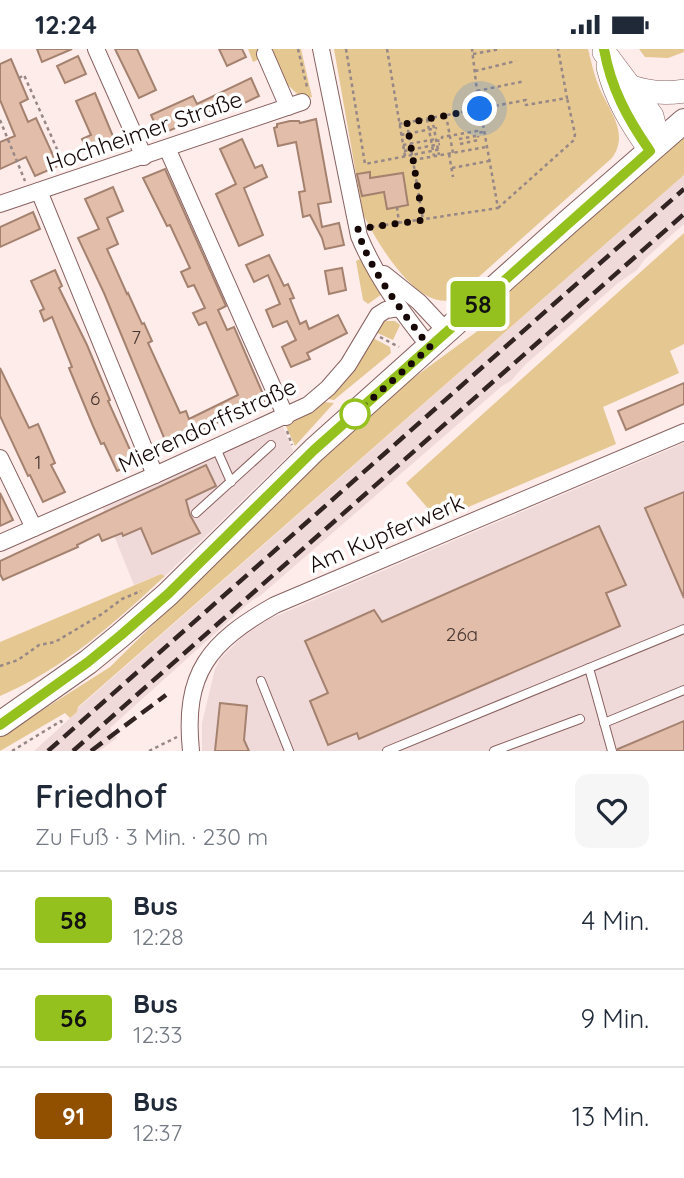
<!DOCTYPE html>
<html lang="de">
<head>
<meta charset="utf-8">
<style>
	:root { --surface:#fff; --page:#f6f6f7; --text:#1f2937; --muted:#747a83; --line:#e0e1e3 }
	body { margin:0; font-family:Quicksand,sans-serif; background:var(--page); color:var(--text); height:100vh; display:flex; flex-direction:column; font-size:26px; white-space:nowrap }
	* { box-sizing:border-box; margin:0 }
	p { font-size:23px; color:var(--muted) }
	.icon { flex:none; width:38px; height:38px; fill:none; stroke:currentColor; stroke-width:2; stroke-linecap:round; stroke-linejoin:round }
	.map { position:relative; height:702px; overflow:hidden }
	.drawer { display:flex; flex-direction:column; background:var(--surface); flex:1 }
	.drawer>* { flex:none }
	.badge { padding:0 14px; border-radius:5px; font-size:24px; line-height:46px }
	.you { position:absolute; width:35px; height:35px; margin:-18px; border:5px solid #fff; border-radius:50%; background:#1a73e8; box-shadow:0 0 0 10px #1a73e833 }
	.map>.badge { position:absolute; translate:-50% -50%; box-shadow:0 0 0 4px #fff }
	.round { display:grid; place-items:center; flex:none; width:74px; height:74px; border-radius:14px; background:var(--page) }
	.summary { display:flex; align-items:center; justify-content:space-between; height:119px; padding:0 35px }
	h1 { font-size:33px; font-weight:600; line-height:52px }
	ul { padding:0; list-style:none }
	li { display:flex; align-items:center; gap:21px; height:98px; padding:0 35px; border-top:2px solid var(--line) }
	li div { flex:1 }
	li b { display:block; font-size:26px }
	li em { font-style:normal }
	li .badge { min-width:77px; font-weight:700; text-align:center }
	.status { display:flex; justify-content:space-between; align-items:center; height:49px; padding:0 35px; background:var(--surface); direction:ltr }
	.status svg { height:19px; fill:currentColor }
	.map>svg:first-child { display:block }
</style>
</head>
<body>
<div class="status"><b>12:24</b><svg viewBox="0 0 49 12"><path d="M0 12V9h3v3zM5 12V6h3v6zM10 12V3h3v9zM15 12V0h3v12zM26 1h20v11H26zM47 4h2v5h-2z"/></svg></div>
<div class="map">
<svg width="684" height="702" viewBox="0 0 684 702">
	<rect width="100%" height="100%" fill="#feeceb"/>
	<g fill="#f0dad9">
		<polygon points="684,126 684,175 645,210 637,221 618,234 525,316 511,332 502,337 260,547 251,552 110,679 117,689 99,702 34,702 77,663 78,659"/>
		<polygon points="282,375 293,402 165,527 161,525 134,536 102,457"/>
		<polygon points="684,394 684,702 202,702 202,674 215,620 220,610 241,589 269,570"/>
	</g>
	<g fill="#e5c791">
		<polygon points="248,0 301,0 312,48 302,50 284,32 269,6 253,13"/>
		<path d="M334,0H588C591,12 594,26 599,38C609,62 630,84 612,109L454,250C418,264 376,192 363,165Z"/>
		<polygon points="639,0 684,0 684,3 668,9 645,8"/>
		<polygon points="684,86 684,126 78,658 77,663 70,669 65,664 0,702 0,688 110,618 296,434 401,338 483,278 482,271 498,249"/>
		<polygon points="684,184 684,295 670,302 679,324 603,358 616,395 438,471 406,434"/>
		<polygon points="360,210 382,245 368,255 363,251 356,212"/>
		<polygon points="386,272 395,272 400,276 393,291 373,282 381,273"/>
		<polygon points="371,288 390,298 391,304 334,351 328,350 360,312"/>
		<polygon points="324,353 334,354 295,397 285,375"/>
		<path d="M161,525L165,527C114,574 65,619 0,647V593Z"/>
	</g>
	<g fill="#e2beaa" stroke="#a4826f" stroke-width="2">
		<polygon points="37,0 72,0 42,13"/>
		<polygon points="115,0 137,0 156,41 139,49"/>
		<polygon points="219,0 242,0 246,8 227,17"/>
		<polygon points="78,7 86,25 65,34 57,17"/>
		<polygon points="11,10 28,50 20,54 28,73 36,69 58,117 35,127 26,108 0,120 0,93 15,87 0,51 0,15"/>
		<polygon points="251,29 259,47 222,65 219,59 160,86 151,66 193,47 197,55"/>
		<polygon points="95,44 117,97 90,109 82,90 91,86 76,52"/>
		<polygon points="316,70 331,153 318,155 322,178 339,174 344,196 325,200 322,189 310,166 303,168 299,143 305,142 296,93 278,97 274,79 277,78 277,75 290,72 299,72 300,74"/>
		<polygon points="242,90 255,119 262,116 267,128 244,139 263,186 239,197 216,145 236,135 220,100"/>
		<polygon points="165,120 226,257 218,261 227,281 234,278 266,352 167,396 104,244 78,189 99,180 85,150 113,138 123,162 107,169 118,195 107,200 127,245 128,244 142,275 144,274 152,292 148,294 180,364 186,362 189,370 238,346 206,273 199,276 193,264 205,259 194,236 188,238 181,223 190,219 170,176 167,177 143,129"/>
		<polygon points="370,123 370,129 403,124 408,156 387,160 384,143 362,147 357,125"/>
		<polygon points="33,163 40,180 0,198 0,178"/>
		<polygon points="269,206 284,237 288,235 294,249 290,250 300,275 306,272 309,280 338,266 347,284 307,304 310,310 291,318 282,298 296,291 287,272 273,278 266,261 280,255 268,226 254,233 246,216"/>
		<polygon points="342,219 346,241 329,245 325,222"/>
		<polygon points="55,221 62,237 59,239 87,296 110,351 108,352 136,414 117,422 104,394 101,395 93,377 69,319 72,318 52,268 44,272 40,262 44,260 31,232"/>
		<polygon points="0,319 29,379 38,375 55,414 51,416 65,443 43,453 30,426 28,427 0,367"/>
		<polygon points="684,334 684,355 626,381 618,362"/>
		<polygon points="206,416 216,437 186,451 190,466 200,484 152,505 141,479 123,487 122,484 102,492 99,485 77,496 78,498 3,531 0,525 0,512"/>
		<polygon points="684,443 684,549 645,459"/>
		<polygon points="0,444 13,471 0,477"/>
		<polygon points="599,477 626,536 606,544 620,577 359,690 357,684 328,696 310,652 328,644 305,592 374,561 382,573"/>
		<polygon points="220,654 247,657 244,691 249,702 215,702"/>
		<polygon points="684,672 684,702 618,702 618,700"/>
	</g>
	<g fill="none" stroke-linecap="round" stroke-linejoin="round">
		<g stroke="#886261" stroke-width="10">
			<g id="service">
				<polyline points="216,399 231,433"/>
				<polyline points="196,464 271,396"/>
				<polyline points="589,619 612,702"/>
				<polyline points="261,632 289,702"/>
				<polyline points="604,674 684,641"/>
				<polyline points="387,702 684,580"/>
				<polyline points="494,702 580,670"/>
			</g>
		</g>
		<g stroke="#886261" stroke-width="18">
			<g id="minor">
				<polyline points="96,0 144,108"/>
				<path d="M321,0L359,187C376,228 402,264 430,298"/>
				<polyline points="265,5 288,58"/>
				<polyline points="167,99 286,368"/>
				<polyline points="39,142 155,426"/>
				<polyline points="0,155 302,53"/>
				<polyline points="384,225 419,253 447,283"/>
				<polyline points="0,409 34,479"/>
				<polyline points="0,494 155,426 308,356 328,339 348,316 378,266 386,261 399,259"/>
				<path d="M191,702C183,624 209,593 275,556L684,383"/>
			</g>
		</g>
		<g stroke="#886261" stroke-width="24">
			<g id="secondary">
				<polyline points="604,3 652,67 654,75 650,101"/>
				<path d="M608,18C616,50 631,74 650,101"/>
				<path d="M629,37C648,44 665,45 684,42"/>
			</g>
		</g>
		<g stroke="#886261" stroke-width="26">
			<polyline id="primary" points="0,675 88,613 121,586 168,545 314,401 568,173 684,72"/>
		</g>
		<g stroke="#978786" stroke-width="2.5" stroke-dasharray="3.5 3.5" stroke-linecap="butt">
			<polyline points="298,0 307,38"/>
			<polyline points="346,0 365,115 412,106 423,171"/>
			<polyline points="387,0 405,107"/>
			<polyline points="473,5 500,0"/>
			<polyline points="475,22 516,12"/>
			<polyline points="19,29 24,26 65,118"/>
			<polyline points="477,42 525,32"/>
			<polyline points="446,66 453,104"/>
			<polyline points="432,69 439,106"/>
			<polyline points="427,70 434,107"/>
			<polyline points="0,71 25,132"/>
			<polyline points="407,74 412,106 441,100"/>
			<polyline points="399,75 526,51 526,56 567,49 558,0"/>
			<polyline points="401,86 437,79"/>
			<polyline points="459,90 476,87"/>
			<polyline points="436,92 442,91 442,88 477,82 477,84 483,83"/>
			<polyline points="460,95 478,91 478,87"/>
			<polyline points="403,96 436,90"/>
			<polyline points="404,102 440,95"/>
			<polyline points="449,105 453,128"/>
			<polyline points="413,111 486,98"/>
			<polyline points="452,119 489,112"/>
			<polyline points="397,158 399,174"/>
			<polyline points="498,159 574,91 575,85 567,49"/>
			<polyline points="371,178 498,159 477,42 472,0"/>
			<polyline points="380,288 399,298"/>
			<polyline points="287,382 292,396"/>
			<polyline points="0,617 18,611 39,596 55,593 102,565 122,550 141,542"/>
			<polyline points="12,702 61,672 63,675"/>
			<polyline points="149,702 177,688"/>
		</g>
		<use href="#service" stroke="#fff" stroke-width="8"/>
		<use href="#minor" stroke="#fff" stroke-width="16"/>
		<use href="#secondary" stroke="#fff" stroke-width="23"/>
		<use href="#primary" stroke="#fff" stroke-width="24"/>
		<g stroke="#322423" stroke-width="4.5" stroke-dasharray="14 7" stroke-linecap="butt">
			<polyline points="48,702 684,140"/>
			<polyline points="73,702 684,165"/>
			<polyline points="91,702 166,646"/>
		</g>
	</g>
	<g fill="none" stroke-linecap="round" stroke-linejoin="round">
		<g stroke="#fff" stroke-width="16">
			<path id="line" d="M0,676L88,613L121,586L168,545L314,401L650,102C627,69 611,39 604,0"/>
		</g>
		<use href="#line" stroke="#94c11e" stroke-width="10"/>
		<path stroke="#150807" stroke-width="7" stroke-dasharray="0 12.6" d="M355,365L430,298C407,270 365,215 358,180L423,171L407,74L480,60"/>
	</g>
	<circle fill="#fff" stroke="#94c11e" stroke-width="3.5" cx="355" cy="365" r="14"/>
	<g text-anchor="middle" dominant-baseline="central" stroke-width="7" stroke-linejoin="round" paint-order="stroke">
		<g font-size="19" fill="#483630">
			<text x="136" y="288">7</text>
			<text x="95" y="349">6</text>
			<text x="38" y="413">1</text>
			<text x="462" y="585">26a</text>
		</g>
		<g font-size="23" fill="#150807" stroke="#fff">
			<text transform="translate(144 82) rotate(-19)">Hochheimer Straße</text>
			<text transform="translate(207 376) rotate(-25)">Mierendorffstraße</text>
			<text transform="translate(386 484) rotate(-23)">Am Kupferwerk</text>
		</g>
	</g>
</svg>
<div class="you" style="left:480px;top:60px"></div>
<b class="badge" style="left:478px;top:255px;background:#94c11e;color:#111">58</b>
</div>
<section class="drawer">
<div class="summary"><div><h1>Friedhof</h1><p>Zu Fuß · 3 Min. · 230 m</p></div><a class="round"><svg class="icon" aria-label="heart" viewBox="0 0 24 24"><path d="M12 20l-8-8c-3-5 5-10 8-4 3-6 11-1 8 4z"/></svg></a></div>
<ul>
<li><span class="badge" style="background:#94c11e;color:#111">58</span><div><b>Bus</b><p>12:28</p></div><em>4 Min.</em></li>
<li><span class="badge" style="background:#94c11e;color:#111">56</span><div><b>Bus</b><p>12:33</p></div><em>9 Min.</em></li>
<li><span class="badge" style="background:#914f00;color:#fff">91</span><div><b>Bus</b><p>12:37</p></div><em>13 Min.</em></li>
</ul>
</section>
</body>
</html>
